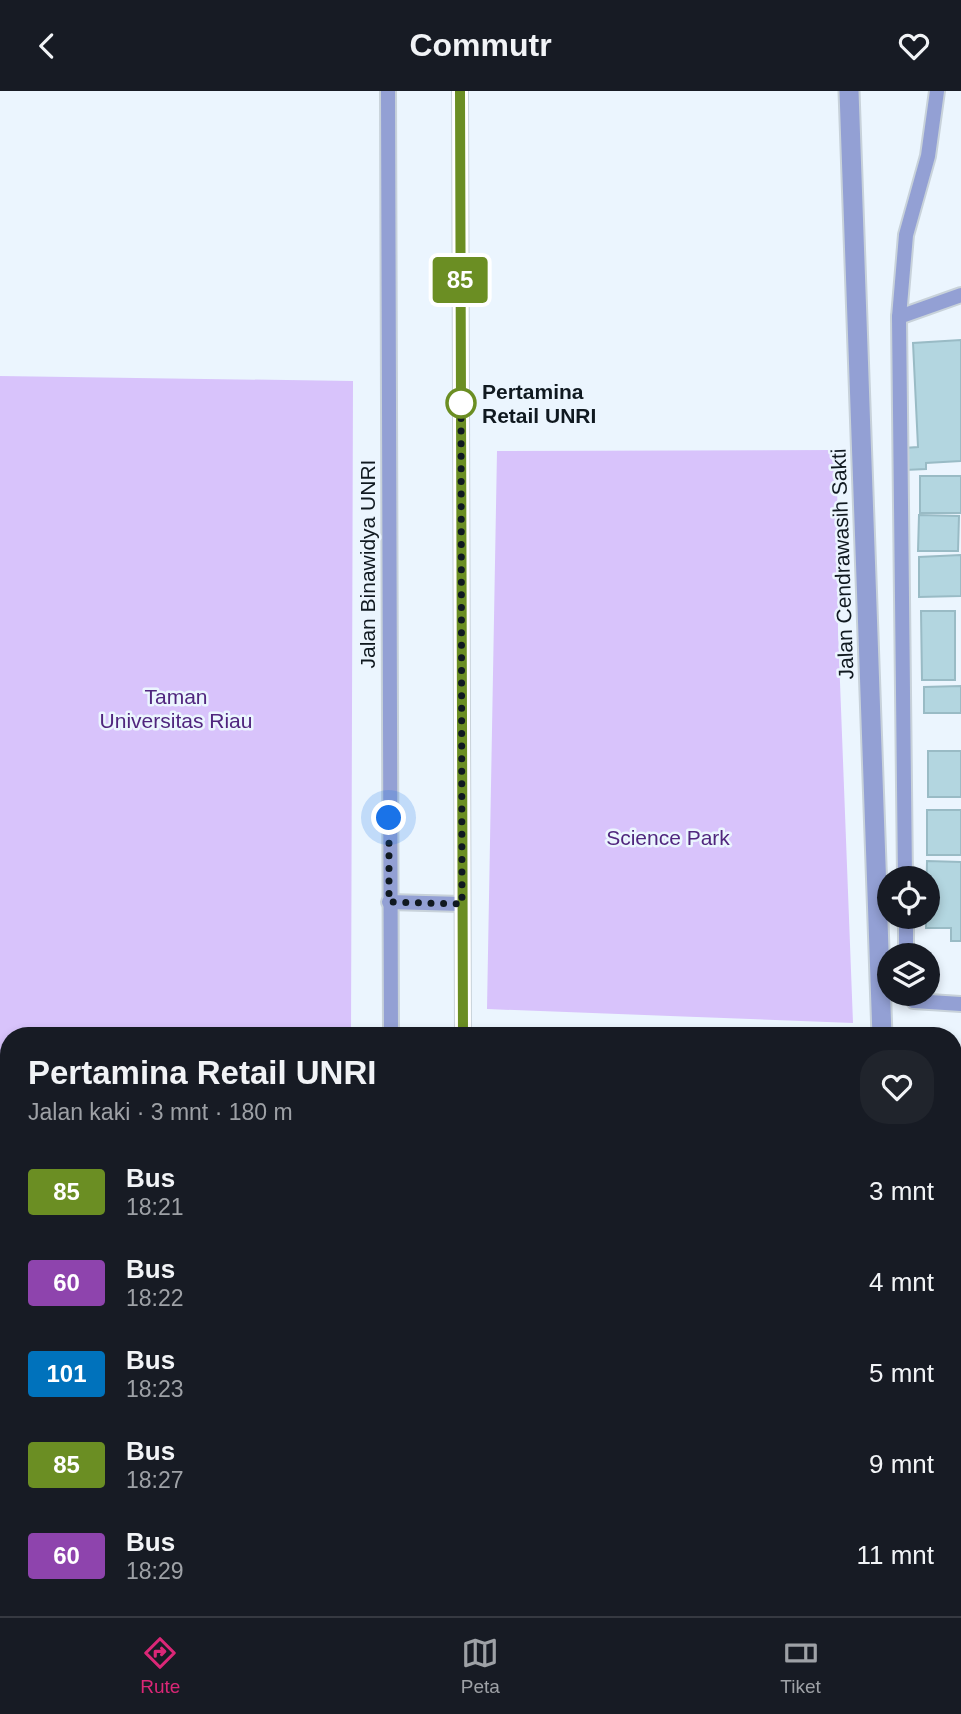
<!DOCTYPE html>
<html lang="id">
<head>
<meta charset="utf-8">
<style>
	:root { --surface:#171b24; --page:#20242c; --text:#f1f3f6; --muted:#9ea1a6; --line:#363941; --accent:#db2777 }
	body { margin:0; font-family:Arial,sans-serif; background:var(--page); color:var(--text); height:100vh; display:flex; flex-direction:column; font-size:26px; white-space:nowrap }
	* { box-sizing:border-box; margin:0 }
	p { font-size:23px; color:var(--muted) }
	.icon { flex:none; width:38px; height:38px; fill:none; stroke:currentColor; stroke-width:2; stroke-linecap:round; stroke-linejoin:round }
	.map { position:relative; flex:1; overflow:hidden }
	.panel { position:absolute; left:0px; top:936px; width:962px; height:590px; display:flex; flex-direction:column; background:var(--surface); border-radius:28px 28px 0 0; box-shadow:0 4px 10px #0003 }
	.panel>* { flex:none }
	.badge { padding:0 14px; border-radius:5px; font-size:24px; line-height:46px }
	.tools { position:absolute; left:877px; top:775px; display:grid; gap:14px }
	.tools a { display:grid; place-items:center; width:63px; height:63px; border-radius:50%; background:var(--surface); box-shadow:0 4px 10px #0003; font-size:35px }
	.you { position:absolute; width:35px; height:35px; margin:-18px; border:5px solid #fff; border-radius:50%; background:#1a73e8; box-shadow:0 0 0 10px #1a73e833 }
	.map>.badge { position:absolute; translate:-50% -50%; box-shadow:0 0 0 4px #fff }
	.round { display:grid; place-items:center; flex:none; width:74px; height:74px; border-radius:28px; background:var(--page) }
	.headline { display:flex; align-items:center; justify-content:space-between; height:119px; padding:0 28px }
	h1 { font-size:33px; font-weight:600; line-height:52px }
	ul { padding:0; list-style:none }
	li { display:flex; align-items:center; gap:21px; height:91px; padding:0 28px }
	li div { flex:1 }
	li b { display:block; font-size:26px }
	li em { font-style:normal }
	li .badge { min-width:77px; font-weight:700; text-align:center }
	header { display:flex; justify-content:space-between; align-items:center; height:91px; padding:0 28px; background:var(--surface); font-size:32px; font-weight:600 }
	.menu { display:flex; justify-content:space-around; align-items:center; height:98px; border-top:2px solid var(--line); background:var(--surface); font-size:19px; color:var(--muted) }
	.menu a { display:grid; justify-items:center; gap:4px }
	.menu .on { color:var(--accent) }
	.map>svg:first-child { display:block }
</style>
</head>
<body>
<header><svg class="icon" aria-label="back" viewBox="0 0 24 24"><path d="M15 5l-7 7 7 7"/></svg>Commutr<svg class="icon" aria-label="heart" viewBox="0 0 24 24"><path d="M12 20l-8-8c-3-5 5-10 8-4 3-6 11-1 8 4z"/></svg></header>
<div class="map">
<svg width="961" height="1525" viewBox="0 0 961 1525">
	<rect width="100%" height="100%" fill="#ebf5fe"/>
	<g fill="#d8c3fb">
		<polygon points="0,285 353,290 351,945 9,945 9,975 0,975"/>
		<polygon points="837,359 838,539 853,932 487,918 497,360"/>
	</g>
	<g fill="#b3d6e0" stroke="#99bbc5" stroke-width="2">
		<polygon points="961,249 961,370 926,372 926,378 905,379 904,357 918,356 913,252"/>
		<rect x="920" y="385" width="41" height="37"/>
		<polygon points="919,424 959,425 958,460 918,460"/>
		<polygon points="961,464 961,505 919,506 919,466"/>
		<polygon points="921,520 955,520 955,589 922,589"/>
		<polygon points="961,595 961,622 924,622 924,596"/>
		<rect x="928" y="660" width="33" height="46"/>
		<rect x="927" y="719" width="34" height="45"/>
		<polygon points="927,770 961,771 961,850 951,850 951,837 926,837"/>
		<polygon points="9,1145 9,1214 0,1214 0,1146"/>
		<rect x="954" y="1164" width="6" height="96"/>
		<rect x="0" y="1377" width="9" height="49"/>
		<polygon points="46,1517 111,1517 111,1521 46,1524"/>
		<polygon points="407,1517 445,1517 445,1525 454,1525 407,1525"/>
	</g>
	<g fill="none" stroke-linecap="round" stroke-linejoin="round">
		<g stroke="#c8d2da" stroke-width="18">
			<g id="service">
				<polyline points="388,0 391,945"/>
				<polyline points="460,0 463,945"/>
				<polyline points="899,226 906,144 928,65 937,0"/>
				<polyline points="905,788 899,226 961,204"/>
				<polyline points="389,811 462,813"/>
				<polyline points="906,826 906,864"/>
				<polyline points="912,903 914,910 961,913"/>
				<polyline points="555,1525 587,1520 667,1525"/>
			</g>
		</g>
		<g stroke="#c8d2da" stroke-width="23">
			<g id="minor">
				<polyline points="849,0 882,945"/>
				<polyline points="33,1517 33,1525"/>
				<polyline points="793,1525 793,1517"/>
			</g>
		</g>
		<g stroke="#c8d2da" stroke-width="23">
			<g id="primary">
				<polyline points="0,997 9,998"/>
				<polyline points="954,1006 961,1007"/>
				<polyline points="0,1033 9,1033"/>
				<polyline points="954,1043 961,1043"/>
			</g>
		</g>
		<use href="#service" stroke="#93a0d4" stroke-width="14"/>
		<use href="#minor" stroke="#93a0d4" stroke-width="19"/>
		<use href="#primary" stroke="#4855b2" stroke-width="19"/>
	</g>
	<g fill="none" stroke-linecap="round" stroke-linejoin="round">
		<g stroke="#fff" stroke-width="16">
			<polyline id="line" points="460,0 463,945"/>
		</g>
		<use href="#line" stroke="#6b8e23" stroke-width="10"/>
		<polyline stroke="#101920" stroke-width="7" stroke-dasharray="0 12.6" points="389,727 389,811 462,813 461,312"/>
	</g>
	<circle fill="#fff" stroke="#6b8e23" stroke-width="3.5" cx="461" cy="312" r="14"/>
	<g text-anchor="middle" dominant-baseline="central" stroke-width="5" stroke-linejoin="round" paint-order="stroke">
		<g font-size="21" font-weight="bold" fill="#101920" stroke="#ebf5fe" text-anchor="start">
			<text x="482" y="300">Pertamina<tspan x="482" dy="24">Retail UNRI</tspan></text>
		</g>
		<g font-size="21" fill="#101920" stroke="#ebf5fe">
			<text transform="translate(367 473) rotate(-90)">Jalan Binawidya UNRI</text>
			<text transform="translate(842 473) rotate(-92)">Jalan Cendrawasih Sakti</text>
		</g>
		<g font-size="21" fill="#50267e" stroke="#ebf5fe">
			<text x="176" y="605">Taman<tspan x="176" dy="24">Universitas Riau</tspan></text>
			<text x="668" y="746">Science Park</text>
		</g>
	</g>
</svg>
<div class="tools">
<a><svg class="icon" aria-label="locate" viewBox="0 0 24 24"><circle cx="12" cy="12" r="6"/><path d="M12 2v4M12 18v4M2 12h4M18 12h4"/></svg></a>
<a><svg class="icon" aria-label="layers" viewBox="0 0 24 24"><path d="M12 4l9 5-9 5-9-5zM3 14l9 5 9-5"/></svg></a>
</div>
<div class="you" style="left:389px;top:727px"></div>
<b class="badge" style="left:460px;top:189px;background:#6b8e23;color:#fff">85</b>
<section class="panel">
<div class="headline"><div><h1>Pertamina Retail UNRI</h1><p>Jalan kaki · 3 mnt · 180 m</p></div><a class="round"><svg class="icon" aria-label="heart" viewBox="0 0 24 24"><path d="M12 20l-8-8c-3-5 5-10 8-4 3-6 11-1 8 4z"/></svg></a></div>
<ul>
<li><span class="badge" style="background:#6b8e23;color:#fff">85</span><div><b>Bus</b><p>18:21</p></div><em>3 mnt</em></li>
<li><span class="badge" style="background:#8e44ad;color:#fff">60</span><div><b>Bus</b><p>18:22</p></div><em>4 mnt</em></li>
<li><span class="badge" style="background:#0072bc;color:#fff">101</span><div><b>Bus</b><p>18:23</p></div><em>5 mnt</em></li>
<li><span class="badge" style="background:#6b8e23;color:#fff">85</span><div><b>Bus</b><p>18:27</p></div><em>9 mnt</em></li>
<li><span class="badge" style="background:#8e44ad;color:#fff">60</span><div><b>Bus</b><p>18:29</p></div><em>11 mnt</em></li>
</ul>
</section>
</div>
<nav class="menu">
<a class="on"><svg class="icon" aria-label="directions" viewBox="0 0 24 24"><path d="M12 3l9 9-9 9-9-9zM9 14v-3h6M13 9l2 2-2 2"/></svg>Rute</a>
<a><svg class="icon" aria-label="map" viewBox="0 0 24 24"><path d="M3 6l6-2 6 2 6-2v14l-6 2-6-2-6 2zM9 4v14M15 6v14"/></svg>Peta</a>
<a><svg class="icon" aria-label="tickets" viewBox="0 0 24 24"><path d="M3 7h18v10H3zM15 7v10"/></svg>Tiket</a>
</nav>
</body>
</html>
